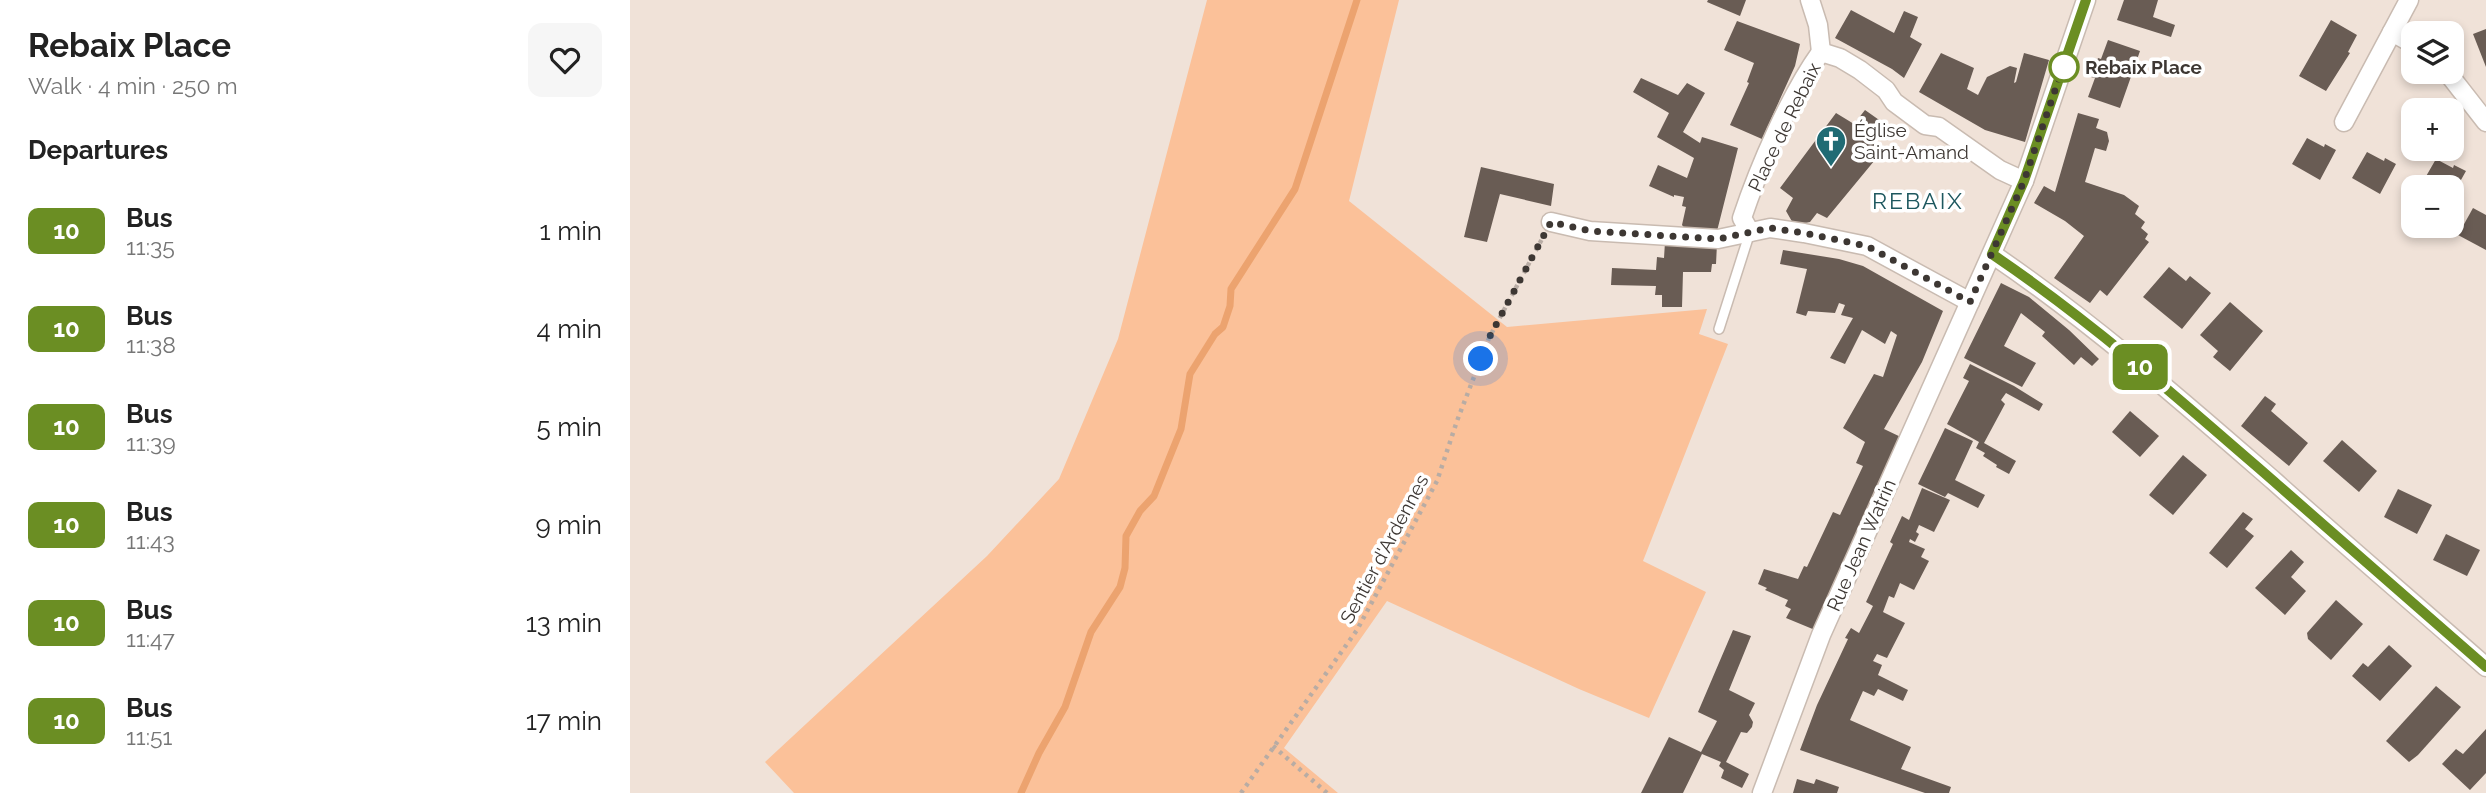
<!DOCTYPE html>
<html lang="en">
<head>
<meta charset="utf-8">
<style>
	:root { --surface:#fff; --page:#f6f6f6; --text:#222; --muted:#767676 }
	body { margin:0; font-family:Raleway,sans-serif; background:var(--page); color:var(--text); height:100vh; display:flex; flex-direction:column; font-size:26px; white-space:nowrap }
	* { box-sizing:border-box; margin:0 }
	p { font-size:23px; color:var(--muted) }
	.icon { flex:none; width:38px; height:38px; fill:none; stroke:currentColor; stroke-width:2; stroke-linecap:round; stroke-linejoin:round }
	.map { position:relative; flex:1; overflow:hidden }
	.drawer { display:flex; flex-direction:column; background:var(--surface); width:630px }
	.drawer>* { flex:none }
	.badge { padding:0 14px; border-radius:10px; font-size:24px; line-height:46px }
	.controls { position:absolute; left:1771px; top:21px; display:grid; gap:14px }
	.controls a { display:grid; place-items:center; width:63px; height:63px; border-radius:14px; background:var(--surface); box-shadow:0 4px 10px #0003; font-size:35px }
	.you { position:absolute; width:35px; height:35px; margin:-18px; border:5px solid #fff; border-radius:50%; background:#1a73e8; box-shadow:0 0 0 10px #1a73e833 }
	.map>.badge { position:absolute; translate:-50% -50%; box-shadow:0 0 0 4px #fff }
	h2 { padding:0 28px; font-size:26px; line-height:63px }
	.round { display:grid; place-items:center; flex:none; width:74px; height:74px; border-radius:14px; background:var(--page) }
	.head { display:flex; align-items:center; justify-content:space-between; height:119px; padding:0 28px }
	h1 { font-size:33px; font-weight:700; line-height:52px }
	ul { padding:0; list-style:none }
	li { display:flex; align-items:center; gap:21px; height:98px; padding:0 28px }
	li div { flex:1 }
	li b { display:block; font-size:26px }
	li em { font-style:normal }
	li .badge { min-width:77px; font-weight:700; text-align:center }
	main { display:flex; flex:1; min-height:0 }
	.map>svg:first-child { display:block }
</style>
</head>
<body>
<main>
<section class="drawer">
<div class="head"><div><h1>Rebaix Place</h1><p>Walk · 4 min · 250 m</p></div><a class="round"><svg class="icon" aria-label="heart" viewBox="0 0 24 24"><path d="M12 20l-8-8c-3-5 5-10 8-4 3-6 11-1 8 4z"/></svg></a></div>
<h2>Departures</h2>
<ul>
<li><span class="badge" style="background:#6b8e23;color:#fff">10</span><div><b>Bus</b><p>11:35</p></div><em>1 min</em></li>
<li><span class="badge" style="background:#6b8e23;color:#fff">10</span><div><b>Bus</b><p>11:38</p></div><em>4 min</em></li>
<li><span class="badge" style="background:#6b8e23;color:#fff">10</span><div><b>Bus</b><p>11:39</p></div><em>5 min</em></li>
<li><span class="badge" style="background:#6b8e23;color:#fff">10</span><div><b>Bus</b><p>11:43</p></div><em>9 min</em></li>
<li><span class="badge" style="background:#6b8e23;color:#fff">10</span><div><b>Bus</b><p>11:47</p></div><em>13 min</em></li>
<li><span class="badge" style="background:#6b8e23;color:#fff">10</span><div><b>Bus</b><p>11:51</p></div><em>17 min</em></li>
</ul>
</section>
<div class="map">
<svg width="1856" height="793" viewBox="0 0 1856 793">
	<rect width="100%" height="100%" fill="#f0e2d8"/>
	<polygon fill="#fbc199" points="577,0 769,0 719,201 877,327 1077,309 1069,334 1098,344 1013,561 1076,592 1019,718 949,689 757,601 654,748 708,793 164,793 135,762 357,556 429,479 488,339"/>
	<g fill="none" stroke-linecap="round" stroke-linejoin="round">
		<polyline stroke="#eca36f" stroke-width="7" points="391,793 409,753 435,707 461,632 490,587 495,568 496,536 510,511 524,496 551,429 560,374 585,334 593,327 600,306 601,289 665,189 727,0"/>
	</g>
	<g fill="#695c54">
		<polygon points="1078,0 1116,0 1110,16 1077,2"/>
		<polygon points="1494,0 1528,0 1523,17 1545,25 1541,37 1487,20"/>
		<polygon points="1221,10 1264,33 1274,11 1288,17 1280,37 1292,44 1274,78 1262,69 1205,38"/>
		<polygon points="1701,20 1727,35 1718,52 1720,53 1696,91 1669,76"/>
		<polygon points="1107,21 1170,44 1165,66 1132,139 1100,125 1119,83 1117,82 1124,63 1094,50"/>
		<polygon points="1856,29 1856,67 1843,34"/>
		<polygon points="1478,40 1510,51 1490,108 1458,97 1465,78 1461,77 1468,58 1471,59"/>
		<polygon points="1311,53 1344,68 1337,89 1348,95 1357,77 1380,66 1387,68 1384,83 1386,82 1394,53 1419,60 1395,142 1355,130 1289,92"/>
		<polygon points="1011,78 1048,95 1057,83 1075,93 1053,132 1070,143 1072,137 1108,148 1086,235 1056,230 1052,225 1056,207 1052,206 1054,197 1044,195 1044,197 1019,186 1028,165 1057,178 1064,158 1027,137 1039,113 1003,92"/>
		<polygon points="1235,110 1252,122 1239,137 1254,149 1197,218 1187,213 1180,222 1164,225 1156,211 1163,198 1150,188 1206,113 1224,124"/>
		<polygon points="1448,113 1469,119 1466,128 1477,132 1479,141 1476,151 1465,148 1455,182 1494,195 1509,206 1505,214 1515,222 1511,228 1518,234 1515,239 1519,242 1477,296 1470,290 1460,303 1424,278 1454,236 1435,221 1404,203 1414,186 1425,192"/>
		<polygon points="1677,138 1694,147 1695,144 1706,150 1690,180 1662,164"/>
		<polygon points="1737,152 1754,161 1755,158 1766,164 1750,194 1722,178"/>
		<polygon points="1806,159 1823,168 1824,165 1836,171 1822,196 1822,187 1795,187 1791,185"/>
		<polygon points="851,167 924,184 921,206 870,194 857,242 834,237"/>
		<polygon points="1843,208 1856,215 1856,250 1828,235"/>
		<polygon points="1035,242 1087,244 1086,264 1082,264 1081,272 1053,272 1052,307 1032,307 1032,295 1025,295 1026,286 981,285 982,268 1026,270 1027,257 1034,258"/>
		<polygon points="1153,250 1209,259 1233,266 1313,311 1292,362 1254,429 1275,439 1185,630 1156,618 1161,609 1155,606 1158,600 1135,590 1137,588 1128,584 1134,569 1168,579 1174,566 1177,567 1203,512 1210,515 1233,466 1226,463 1235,442 1213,428 1244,374 1253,377 1267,335 1261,331 1255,344 1232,330 1215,364 1200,358 1223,318 1211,315 1215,305 1209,303 1205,313 1178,311 1176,316 1166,313 1177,269 1150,264"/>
		<polygon points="1539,267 1556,281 1560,276 1581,293 1552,329 1513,297"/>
		<polygon points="1371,283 1399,297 1439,330 1469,359 1462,366 1451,357 1444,365 1412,336 1415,332 1391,313 1374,346 1406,363 1392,387 1334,358"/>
		<polygon points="1600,302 1633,331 1600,371 1583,357 1588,351 1570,335"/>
		<polygon points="1340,364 1384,386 1413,404 1409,411 1376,393 1371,400 1375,404 1354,443 1386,461 1379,474 1366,467 1367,465 1353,456 1355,453 1346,448 1349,442 1317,424 1339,381 1333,378"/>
		<polygon points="1635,396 1646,404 1641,411 1678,443 1659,466 1611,426"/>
		<polygon points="1500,411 1529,436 1510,457 1482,432"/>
		<polygon points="1315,428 1343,441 1325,480 1355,495 1348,508 1318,493 1315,497 1288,484"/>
		<polygon points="1712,440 1747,471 1729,492 1693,461"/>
		<polygon points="1553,455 1577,475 1543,515 1519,495"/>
		<polygon points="1292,488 1320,500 1304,532 1289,525 1286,532 1289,534 1285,542 1280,539 1279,542 1295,549 1291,557 1299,561 1284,590 1270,583 1264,598 1259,596 1253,612 1275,623 1257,658 1247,654 1243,661 1252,665 1248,675 1278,690 1273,701 1248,689 1244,696 1233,691 1220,720 1281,747 1271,769 1321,787 1319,793 1295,793 1170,750 1187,705 1218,639 1215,638 1221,628 1229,633 1243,606 1236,602 1263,544 1260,542 1272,516 1279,520"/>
		<polygon points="1768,489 1802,505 1787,534 1754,517"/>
		<polygon points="1613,512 1623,519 1615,529 1624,536 1597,568 1579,553"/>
		<polygon points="1816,534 1850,550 1837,576 1803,560"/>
		<polygon points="1661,550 1674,562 1661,577 1676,591 1655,615 1625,588"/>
		<polygon points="1706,600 1733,624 1701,660 1678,639 1677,633"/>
		<polygon points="1103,630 1121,636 1099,690 1125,703 1119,715 1123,722 1122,727 1117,733 1111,732 1096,762 1119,774 1112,788 1091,778 1094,770 1089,766 1091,762 1072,754 1053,793 1011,793 1039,737 1071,752 1087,721 1068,712"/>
		<polygon points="1759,645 1782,666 1750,701 1722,676 1733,663 1738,667"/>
		<polygon points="1806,686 1831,707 1788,755 1779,762 1756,741"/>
		<polygon points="1856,729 1856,773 1840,790 1812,764 1826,749 1833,754"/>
		<polygon points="1167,779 1184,784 1186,779 1209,787 1207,793 1163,793"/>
	</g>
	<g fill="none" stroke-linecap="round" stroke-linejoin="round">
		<g stroke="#c9bbb1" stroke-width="12">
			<polyline id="lane" points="1089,329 1120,232"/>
		</g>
		<g stroke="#c9bbb1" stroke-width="21">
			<g id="street">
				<polyline points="1180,0 1188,25 1191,52"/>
				<polyline points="1779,0 1762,32 1783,44"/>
				<polyline points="1191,52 1210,58 1230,70 1256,90 1264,102 1295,125 1309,127 1370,170 1394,181"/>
				<polyline points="1817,72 1856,122"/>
				<polyline points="1714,122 1762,32"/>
				<polyline points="921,222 960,231 1088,239 1140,228 1174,233 1237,246 1340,302"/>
				<path d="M1120,232L1112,218C1129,167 1160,95 1191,52"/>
				<path d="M1362,254C1462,322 1553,402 1644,481C1714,544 1786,605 1856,667"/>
				<polyline points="1132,793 1191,635 1394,181 1456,0"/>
			</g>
		</g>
		<g stroke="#b8aca4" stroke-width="4.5" stroke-dasharray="3.5 5" stroke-linecap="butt">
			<polyline points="643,746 697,793"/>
			<polyline points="611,793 727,630 807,481 827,421 859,338 912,239"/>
		</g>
		<use href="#lane" stroke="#fff" stroke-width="9"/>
		<use href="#street" stroke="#fff" stroke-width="18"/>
	</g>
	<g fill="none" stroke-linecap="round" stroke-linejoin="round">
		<g stroke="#fff" stroke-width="16">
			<path id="line" d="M1456,0L1394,181L1362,254C1464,323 1555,404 1648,485C1717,546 1787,606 1856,667"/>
		</g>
		<use href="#line" stroke="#6b8e23" stroke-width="10"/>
		<polyline stroke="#3d3733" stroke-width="7" stroke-dasharray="0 12.6" points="851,359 859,338 921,222 960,231 1088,239 1140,228 1174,233 1237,246 1340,302 1394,181 1436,58 1434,67"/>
	</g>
	<defs>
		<g id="church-pin" transform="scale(1.575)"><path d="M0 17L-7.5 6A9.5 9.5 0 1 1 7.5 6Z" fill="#206b74" stroke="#fff"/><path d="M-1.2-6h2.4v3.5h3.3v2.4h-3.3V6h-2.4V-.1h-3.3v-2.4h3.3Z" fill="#fff"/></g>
	</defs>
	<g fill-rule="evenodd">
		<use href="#church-pin" x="1201" y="141"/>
	</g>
	<circle fill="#fff" stroke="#6b8e23" stroke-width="3.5" cx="1434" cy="67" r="14"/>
	<g text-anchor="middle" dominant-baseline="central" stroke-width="7" stroke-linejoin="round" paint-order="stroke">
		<g font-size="19" font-weight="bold" fill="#3d3733" stroke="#fff" text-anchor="start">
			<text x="1455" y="67">Rebaix Place</text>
		</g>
		<g font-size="19" fill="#3d3733" stroke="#fff">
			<text transform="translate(1154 127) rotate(-64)">Place de Rebaix</text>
			<text transform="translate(1231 545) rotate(-66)">Rue Jean Watrin</text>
			<text transform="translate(754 549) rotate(-62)">Sentier d'Ardennes</text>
		</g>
		<g font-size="19" fill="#3d3733" stroke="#fff" text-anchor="start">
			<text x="1224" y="130">Église<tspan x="1224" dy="22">Saint-Amand</tspan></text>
		</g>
		<g font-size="23" letter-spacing="2" fill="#1d575e" stroke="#fff">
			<text x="1288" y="200">REBAIX</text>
		</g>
	</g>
</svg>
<div class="controls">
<a><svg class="icon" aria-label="layers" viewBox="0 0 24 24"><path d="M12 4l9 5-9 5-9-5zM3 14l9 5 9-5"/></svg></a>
<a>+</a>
<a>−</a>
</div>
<div class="you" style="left:851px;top:359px"></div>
<b class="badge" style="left:1510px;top:367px;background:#6b8e23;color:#fff">10</b>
</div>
</main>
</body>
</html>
